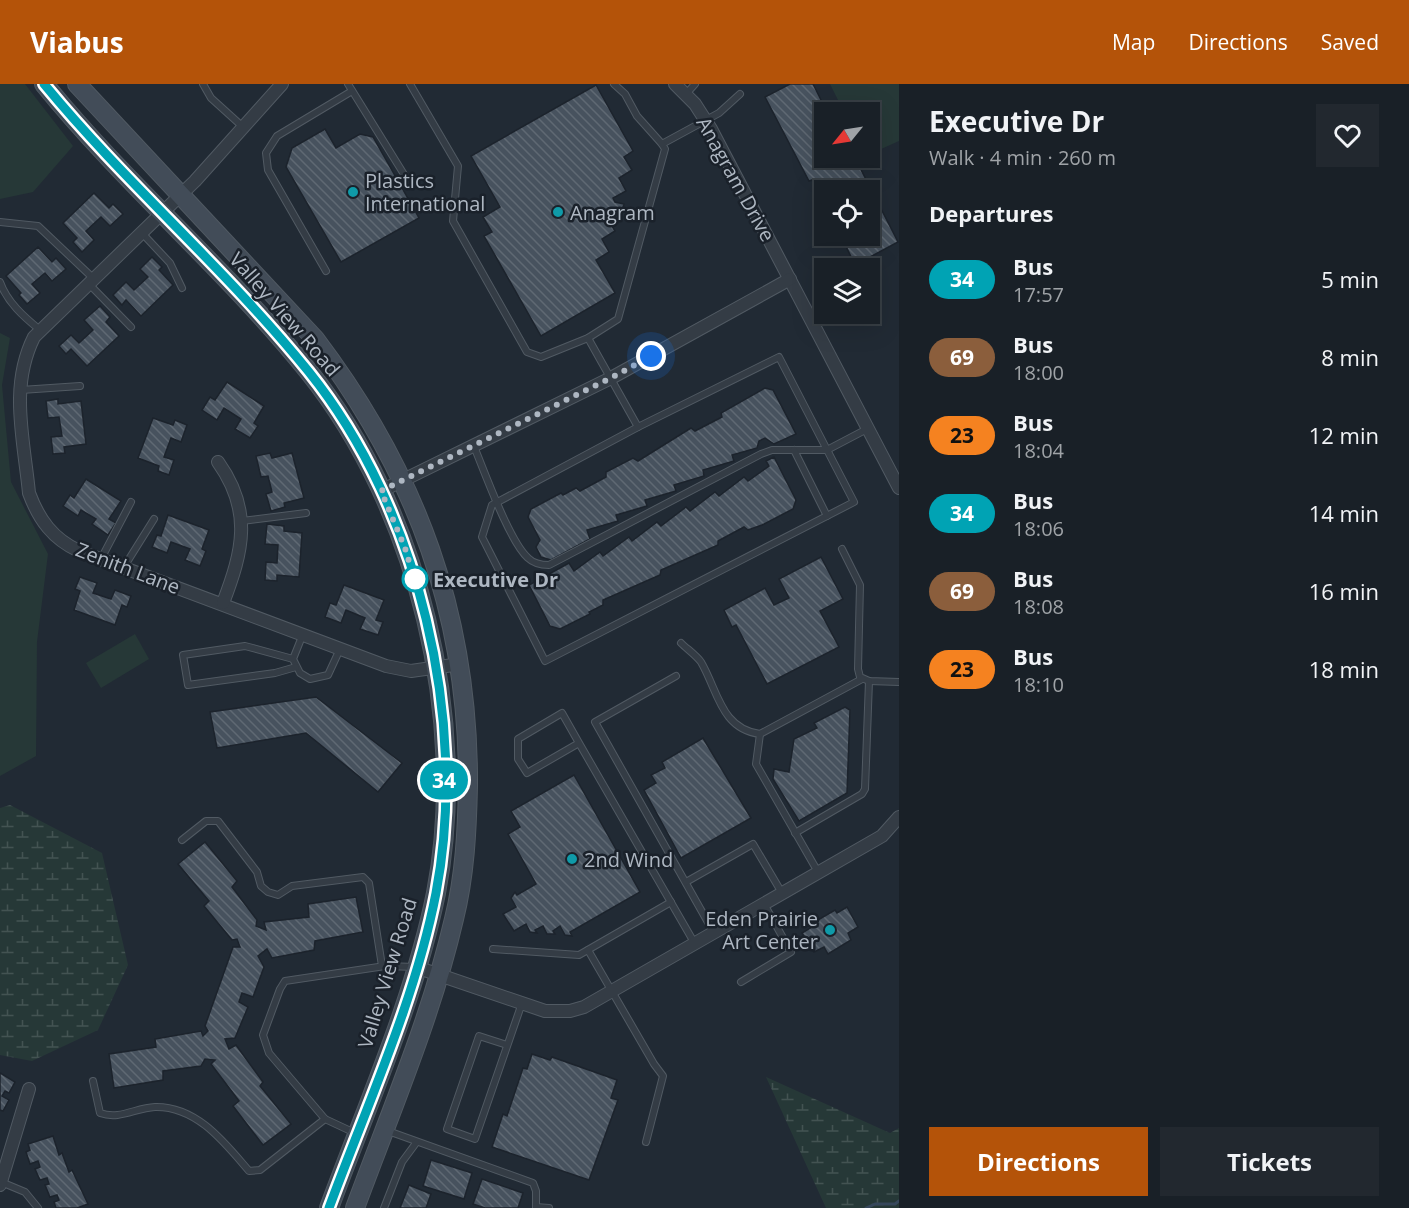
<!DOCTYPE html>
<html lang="en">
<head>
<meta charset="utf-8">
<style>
	:root { --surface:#192027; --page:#22282f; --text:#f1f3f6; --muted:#9fa3a7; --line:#373e44; --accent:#b45309 }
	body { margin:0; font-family:"Open Sans",sans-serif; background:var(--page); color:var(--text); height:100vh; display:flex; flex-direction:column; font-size:22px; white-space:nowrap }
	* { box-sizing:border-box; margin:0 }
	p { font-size:20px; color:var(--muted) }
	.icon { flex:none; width:33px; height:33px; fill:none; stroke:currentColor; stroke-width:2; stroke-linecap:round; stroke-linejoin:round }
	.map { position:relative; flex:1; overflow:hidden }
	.drawer { display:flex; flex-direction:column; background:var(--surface); width:510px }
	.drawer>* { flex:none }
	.badge { padding:0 12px; border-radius:20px; font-size:21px; line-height:39px }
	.needle { width:39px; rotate:240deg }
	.tools { position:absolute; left:814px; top:18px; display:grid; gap:12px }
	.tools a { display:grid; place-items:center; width:66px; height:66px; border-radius:0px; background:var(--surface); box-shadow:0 6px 24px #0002,0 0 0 2px var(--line); font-size:30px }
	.you { position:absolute; width:30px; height:30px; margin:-15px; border:4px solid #fff; border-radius:50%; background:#1a73e8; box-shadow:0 0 0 9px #1a73e833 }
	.map>.badge { position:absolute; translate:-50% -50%; box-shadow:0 0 0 3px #fff }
	h2 { padding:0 30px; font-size:22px; line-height:54px }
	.round { display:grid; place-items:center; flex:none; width:63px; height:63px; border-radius:0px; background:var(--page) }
	.overview { display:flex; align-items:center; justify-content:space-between; height:102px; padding:0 30px }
	h1 { font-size:28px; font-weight:700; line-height:45px }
	.cta { display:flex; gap:12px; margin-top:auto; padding:12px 30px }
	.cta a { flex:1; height:69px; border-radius:0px; background:var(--accent); color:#fff; font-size:24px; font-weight:700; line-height:69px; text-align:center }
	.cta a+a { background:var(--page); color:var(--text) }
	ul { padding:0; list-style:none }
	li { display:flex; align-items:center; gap:18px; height:78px; padding:0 30px }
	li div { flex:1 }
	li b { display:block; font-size:22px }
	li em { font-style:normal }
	li .badge { min-width:66px; font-weight:700; text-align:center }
	header { display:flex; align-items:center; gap:36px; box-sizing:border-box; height:84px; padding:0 30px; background:var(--accent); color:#fff }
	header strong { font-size:28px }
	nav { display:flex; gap:33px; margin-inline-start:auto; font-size:21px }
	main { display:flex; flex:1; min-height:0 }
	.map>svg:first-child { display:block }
</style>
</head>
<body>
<header>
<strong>Viabus</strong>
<nav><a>Map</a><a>Directions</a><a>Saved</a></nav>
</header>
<main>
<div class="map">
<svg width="899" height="1124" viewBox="0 0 899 1124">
	<defs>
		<pattern id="wetland-marsh" width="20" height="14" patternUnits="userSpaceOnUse" patternTransform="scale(1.5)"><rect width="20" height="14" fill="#263837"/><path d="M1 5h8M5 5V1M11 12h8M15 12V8" fill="none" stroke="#435352"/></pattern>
		<pattern id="building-back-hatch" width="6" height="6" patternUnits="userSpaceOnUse" patternTransform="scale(1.5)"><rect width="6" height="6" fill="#47525e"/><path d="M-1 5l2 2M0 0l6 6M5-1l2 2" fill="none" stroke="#5f6973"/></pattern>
	</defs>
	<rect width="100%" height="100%" fill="#212a34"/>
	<g fill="#263837">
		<polygon points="0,0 25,0 73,62 33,108 0,115"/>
		<polygon points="830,0 899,0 899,57 870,70 870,28 844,28"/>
		<polygon points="0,249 10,254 2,301 11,398 48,470 37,558 36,672 0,692"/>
		<polygon points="135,550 149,575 101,604 86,579"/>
	</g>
	<g fill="url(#wetland-marsh)">
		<polygon points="10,721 102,769 128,881 98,946 32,977 0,971 0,724"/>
		<polygon points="766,993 890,1049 899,1044 899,1124 826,1124"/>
	</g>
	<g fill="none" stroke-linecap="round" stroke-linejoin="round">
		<polyline stroke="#36475b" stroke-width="3" points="866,1124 875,1120 895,1120 899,1117"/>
	</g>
	<g fill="url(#building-back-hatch)" stroke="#1c232c" stroke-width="1.5">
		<polygon points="790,0 813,0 827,28 825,74 855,74 898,158 855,181 841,152 870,152 870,106 825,106 825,121 812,96 809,97 765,13"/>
		<polygon points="596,1 633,67 624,73 632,86 619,94 626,107 613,114 615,118 624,120 620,135 608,135 615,147 602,155 609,168 596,176 615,209 541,252 484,152 492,148 483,133 500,123 471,72"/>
		<polygon points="325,45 336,64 360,50 373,53 419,134 341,178 286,83 292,64"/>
		<polygon points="94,109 109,124 113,120 123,130 110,142 101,133 86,147 94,156 82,168 73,158 77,154 63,139"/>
		<polygon points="38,163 52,178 56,174 66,185 52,197 45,189 32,200 40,209 27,220 19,211 21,209 6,192"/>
		<polygon points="152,173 162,183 159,186 173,201 141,232 126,216 122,221 113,211 126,198 134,206 148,193 140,185"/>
		<polygon points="100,222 110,233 106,238 119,252 87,282 71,265 66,270 59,262 71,251 79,259 93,246 84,236"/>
		<polygon points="227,298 264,322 254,339 258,342 250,354 235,345 241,335 224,324 217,336 202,326 210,313 215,316"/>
		<polygon points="765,304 773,306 796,350 774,360 765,354 759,357 757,364 732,371 734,377 703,386 704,392 674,401 676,407 645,416 647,422 616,431 618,437 587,446 590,455 551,476 541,473 536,463 540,456 528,433 531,425 561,409 563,411 576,404 580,407 606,393 606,388 633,374 638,377 691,344 695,347 722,333 721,329"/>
		<polygon points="58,315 58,320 81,317 86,360 64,363 65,369 53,370 51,353 62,352 59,333 48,334 46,317"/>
		<polygon points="153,334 173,341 175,336 187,341 181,358 171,354 164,373 174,376 169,391 158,387 159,382 138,374"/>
		<polygon points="270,369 272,374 292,369 304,414 284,419 285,423 271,427 266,410 272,408 268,392 261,393 256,372"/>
		<polygon points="774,373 796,416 793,425 762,441 748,446 744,443 718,457 718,461 661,486 660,491 603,516 603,521 589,528 590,530 560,545 550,542 529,501 569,479 574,487 600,468 603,472 629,453 632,457 657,438 661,442 686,423 690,427 715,408 719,412 744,393 748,397 769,382 766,377"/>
		<polygon points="86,395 121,417 109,435 116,439 108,451 92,440 96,435 81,426 78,432 63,422 70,411 74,414"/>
		<polygon points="168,431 209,446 202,465 206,467 200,482 185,476 190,465 171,458 167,469 152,463 157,451 161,452"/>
		<polygon points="267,440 284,442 284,447 302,449 299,493 277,491 277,497 265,496 266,478 277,479 278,461 265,460"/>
		<polygon points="821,473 843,515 820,527 839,563 767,600 736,541 732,543 724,526 765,504 774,521 789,514 779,495"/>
		<polygon points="80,493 97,499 93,509 111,515 115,506 131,512 127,523 122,521 115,541 74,526 80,507 75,505"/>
		<polygon points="344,501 384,516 376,536 383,538 378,551 360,545 365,534 346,526 341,539 325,533 330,519 336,521"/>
		<polygon points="316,613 402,679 378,708 306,649 217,664 210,628"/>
		<polygon points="845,623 850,626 847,709 799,737 773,695 774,685 789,688 794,655 817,644 814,639"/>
		<polygon points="703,654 751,734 681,774 644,706 656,699 651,691 665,684 662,678"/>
		<polygon points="574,691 640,808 570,848 572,852 565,851 560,842 553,847 555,850 547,850 543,842 535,846 537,849 530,848 526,840 514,847 503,830 516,823 511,814 515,808 517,811 536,800 508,750 520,743 511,727"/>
		<polygon points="205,758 237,797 232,803 257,836 256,842 266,846 264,838 309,833 308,820 356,813 363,848 315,857 314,866 272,874 267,865 258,872 264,883 253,913 242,909 239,918 248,923 235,954 225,955 229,965 236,961 263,998 260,1002 291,1040 263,1061 233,1022 239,1017 211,980 215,976 205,975 201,982 163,987 163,996 114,1004 109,970 156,963 155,955 201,947 203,952 208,947 205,942 233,863 240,863 237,855 232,856 204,822 209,817 178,780"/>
		<polygon points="847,823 858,843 848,849 851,856 828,870 824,863 814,868 802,849 812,843 811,840 835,826 837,829"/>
		<polygon points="532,970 550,976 552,973 617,996 611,1014 618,1016 589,1096 492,1063 503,1030 507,1032 523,984 527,985"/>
		<polygon points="0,989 15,998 9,1009 5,1007 2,1012 9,1016 3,1027 0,1026"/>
		<polygon points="53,1052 59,1071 62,1069 69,1088 72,1086 88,1120 77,1124 56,1124 54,1118 59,1116 57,1111 50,1113 45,1101 49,1100 47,1094 40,1096 35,1085 40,1083 38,1077 30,1080 26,1068 30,1066 28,1060"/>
		<polygon points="431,1076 472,1089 464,1115 423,1102"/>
		<polygon points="482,1095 523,1109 518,1124 485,1124 473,1120"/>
		<polygon points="409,1101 431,1110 426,1124 400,1124"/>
	</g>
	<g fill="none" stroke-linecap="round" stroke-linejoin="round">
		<g stroke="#515a63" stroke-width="8">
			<g id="service">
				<polyline points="203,0 211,14 243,43"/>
				<polyline points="348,0 410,100"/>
				<polyline points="410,0 458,82 453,137 527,268 541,273 588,254 618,235 665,65 662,60 719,29 740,10"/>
				<polyline points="614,0 625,10 637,32 662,60"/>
				<polyline points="686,10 695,0"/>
				<polyline points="0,138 38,142 93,194"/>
				<polyline points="141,148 170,179 182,204"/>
				<polyline points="326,187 268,86 266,69 277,52 352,7"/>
				<path d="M0,198C7,218 24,233 40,246"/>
				<polyline points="88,199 131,243"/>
				<polyline points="588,254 638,343"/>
				<polygon points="779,273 854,418 545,577 482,453 492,421 638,343"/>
				<polyline points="21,306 80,302"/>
				<path d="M473,360C484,386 509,457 528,474C533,479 541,481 549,481L761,370L772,366H827L867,345"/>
				<polyline points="794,366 827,432"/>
				<polyline points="242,437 306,429"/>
				<polyline points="842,465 860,501 858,585 860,593 869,597 899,598"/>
				<polyline points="101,475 131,418"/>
				<polyline points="124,483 154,435"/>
				<polyline points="303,550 293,575 300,589 310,595 328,591 340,565"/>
				<path d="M681,559C687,565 696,571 701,578C718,607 721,645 760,650L756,680L818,788"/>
				<polyline points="293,575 245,562 183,571 188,601 275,589 296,583"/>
				<polyline points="676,592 595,638 714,849"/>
				<polyline points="760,650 862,595"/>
				<polyline points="579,659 527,689 518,675 518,655 562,629 579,659 695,860"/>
				<polyline points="795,749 862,710 865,705 869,597"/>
				<polyline points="182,756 206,737 218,737 257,788 261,802 268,808 278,811 292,802 363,793 369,799 382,882"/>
				<polyline points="686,798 753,760 782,809"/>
				<polyline points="493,865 579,871 671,818"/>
				<polyline points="588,866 654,980 663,992 646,1058"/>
				<polyline points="741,898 791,868 764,820"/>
				<polyline points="507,961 479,952 447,1045 475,1055 522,919"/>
				<path d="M93,997L100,1029C120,1036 135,1024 155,1023C197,1022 225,1059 249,1087L260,1086L325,1035"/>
				<polyline points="388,1047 533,1099 536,1107 536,1124"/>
				<polyline points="355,1049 325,1035 269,969 263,951 280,905 285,897 385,882 416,883"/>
				<polyline points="1,1098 25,1108 38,1124"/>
				<polyline points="536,1123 549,1124"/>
				<polyline points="384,1124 402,1078 416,1059"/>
			</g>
		</g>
		<g stroke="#515a63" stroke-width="14">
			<g id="minor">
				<path d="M282,0L195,97L34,253C9,303 24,356 29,409C39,436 53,455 79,467L386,582L411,587L460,580"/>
				<polyline points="675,0 695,20 711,45 899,404"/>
				<path d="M218,378C253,427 243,467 223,519"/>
				<polyline points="381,407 611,294 790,195"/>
				<polyline points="416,883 545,927 570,927 584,923 882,752 899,733"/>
				<polyline points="0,1101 29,1005"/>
			</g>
		</g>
		<g stroke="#515a63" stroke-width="20">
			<g id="secondary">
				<path d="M44,0C126,101 227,186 309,288C419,425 469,637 436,809C414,917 367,1021 329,1124"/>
				<path d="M77,0L315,255C417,390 469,532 468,702C467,746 465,791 454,835C431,934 390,1029 355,1124"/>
			</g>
		</g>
		<use href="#service" stroke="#343c45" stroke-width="6"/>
		<use href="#minor" stroke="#343c45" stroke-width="12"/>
		<use href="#secondary" stroke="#424c58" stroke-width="18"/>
	</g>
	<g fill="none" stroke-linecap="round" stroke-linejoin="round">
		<g stroke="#fff" stroke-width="14">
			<path id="line" d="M44,0C127,101 227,186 309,288C419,425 469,636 436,809C415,917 367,1021 329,1124"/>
		</g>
		<use href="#line" stroke="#00a3b4" stroke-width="9"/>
		<polyline stroke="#aeb7c2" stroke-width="6" stroke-dasharray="0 10.8" points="415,495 416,501 405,464 381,407 611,294 651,272"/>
	</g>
	<g fill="#0f9aa8" stroke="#1a212a" stroke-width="2">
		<circle cx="353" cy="108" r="6"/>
		<circle cx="558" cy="128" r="6"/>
		<circle cx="572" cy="775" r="6"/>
		<circle cx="830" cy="846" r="6"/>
	</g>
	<circle fill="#fff" stroke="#00a3b4" stroke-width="3" cx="415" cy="495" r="12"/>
	<g text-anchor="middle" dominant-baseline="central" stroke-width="5" stroke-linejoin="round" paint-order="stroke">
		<g font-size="20" fill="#aeb7c2" stroke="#1a212a">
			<text transform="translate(736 95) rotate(61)">Anagram Drive</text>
			<text transform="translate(285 230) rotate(49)">Valley View Road</text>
			<text transform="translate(128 484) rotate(21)">Zenith Lane</text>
			<text transform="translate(387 889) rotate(-73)">Valley View Road</text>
		</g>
		<g font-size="20" fill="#aeb7c2" stroke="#1a212a" text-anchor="start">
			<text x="365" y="96">Plastics<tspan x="365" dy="23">International</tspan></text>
			<text x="570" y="128">Anagram</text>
			<text x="584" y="775">2nd Wind</text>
			<text x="818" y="834" text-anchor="end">Eden Prairie<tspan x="818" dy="23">Art Center</tspan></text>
		</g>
		<g font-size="20" font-weight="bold" fill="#aeb7c2" stroke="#1a212a" text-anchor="start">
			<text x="433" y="495">Executive Dr</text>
		</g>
	</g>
</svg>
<div class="tools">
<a><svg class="needle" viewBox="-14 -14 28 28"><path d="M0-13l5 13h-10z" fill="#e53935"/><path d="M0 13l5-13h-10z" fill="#9fa3a7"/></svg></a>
<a><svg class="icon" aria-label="locate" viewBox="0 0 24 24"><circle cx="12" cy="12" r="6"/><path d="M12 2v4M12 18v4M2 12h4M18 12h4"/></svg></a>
<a><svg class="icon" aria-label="layers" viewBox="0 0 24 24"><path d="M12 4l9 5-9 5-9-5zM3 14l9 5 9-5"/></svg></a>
</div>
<div class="you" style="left:651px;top:272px"></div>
<b class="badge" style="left:444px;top:696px;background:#00a3b4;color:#fff">34</b>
</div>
<section class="drawer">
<div class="overview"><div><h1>Executive Dr</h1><p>Walk · 4 min · 260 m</p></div><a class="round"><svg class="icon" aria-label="heart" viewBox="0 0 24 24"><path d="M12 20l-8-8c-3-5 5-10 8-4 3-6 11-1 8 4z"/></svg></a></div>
<h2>Departures</h2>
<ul>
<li><span class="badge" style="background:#00a3b4;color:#fff">34</span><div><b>Bus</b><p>17:57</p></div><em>5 min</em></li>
<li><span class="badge" style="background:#8b5e3c;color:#fff">69</span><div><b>Bus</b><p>18:00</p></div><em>8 min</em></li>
<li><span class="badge" style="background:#f58220;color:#111">23</span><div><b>Bus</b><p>18:04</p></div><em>12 min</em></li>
<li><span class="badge" style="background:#00a3b4;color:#fff">34</span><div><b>Bus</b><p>18:06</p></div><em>14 min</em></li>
<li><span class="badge" style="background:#8b5e3c;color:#fff">69</span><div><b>Bus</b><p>18:08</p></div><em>16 min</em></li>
<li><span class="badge" style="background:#f58220;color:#111">23</span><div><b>Bus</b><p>18:10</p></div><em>18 min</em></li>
</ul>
<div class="cta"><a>Directions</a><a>Tickets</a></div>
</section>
</main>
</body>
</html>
